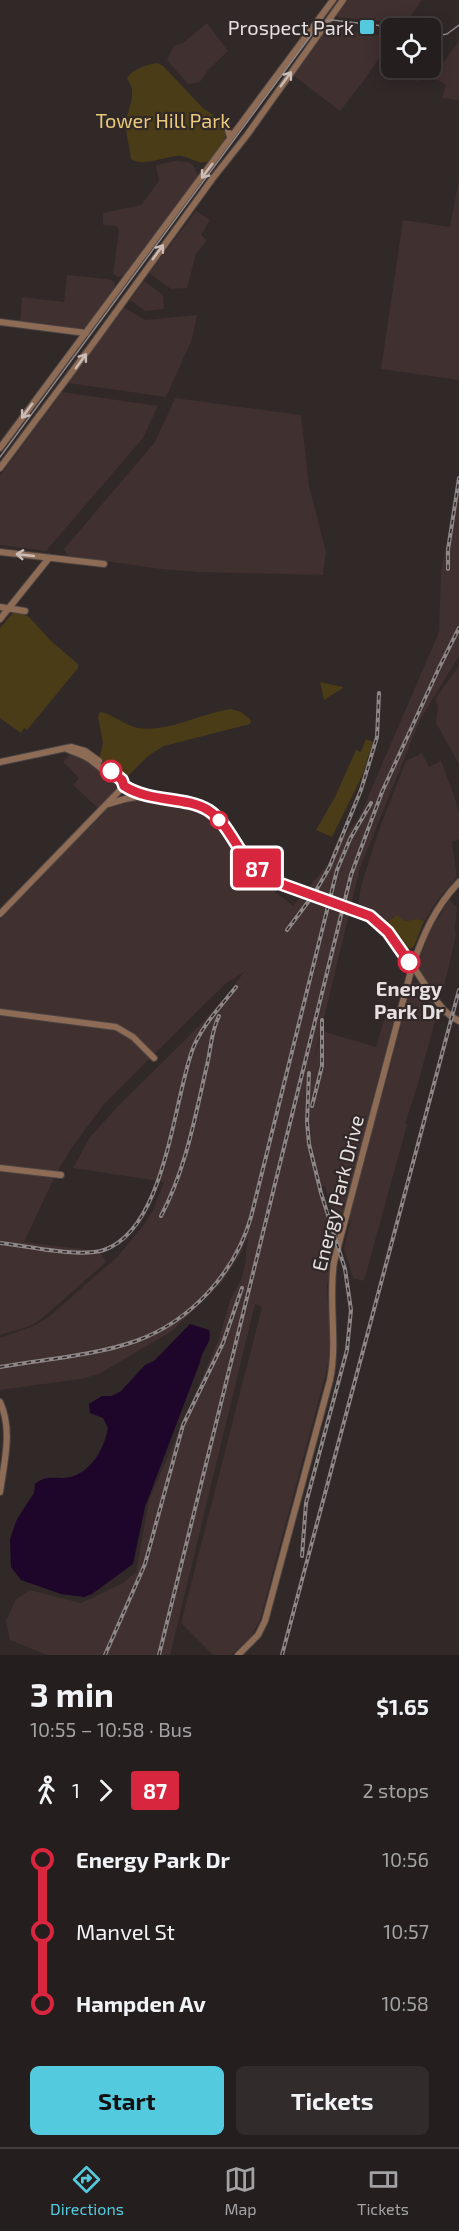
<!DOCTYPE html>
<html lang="en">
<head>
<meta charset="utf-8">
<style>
	:root { --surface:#251e1e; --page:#312b2b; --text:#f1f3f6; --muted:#a3a2a4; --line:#423c3c; --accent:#54cade }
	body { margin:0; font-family:"Exo 2",sans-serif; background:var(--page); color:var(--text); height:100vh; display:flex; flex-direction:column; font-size:22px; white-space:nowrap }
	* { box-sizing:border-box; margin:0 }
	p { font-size:20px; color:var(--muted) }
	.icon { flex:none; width:33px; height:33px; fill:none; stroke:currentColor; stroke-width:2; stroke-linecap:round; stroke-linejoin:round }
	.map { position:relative; height:1655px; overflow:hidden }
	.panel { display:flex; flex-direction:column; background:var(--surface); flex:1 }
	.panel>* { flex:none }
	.badge { padding:0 12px; border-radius:4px; font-size:21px; line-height:39px }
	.controls { position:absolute; left:381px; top:18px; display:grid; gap:12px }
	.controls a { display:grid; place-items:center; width:60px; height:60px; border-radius:9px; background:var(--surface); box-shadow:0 3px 15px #0003,0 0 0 2px var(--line); font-size:30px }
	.map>.badge { position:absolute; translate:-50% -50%; box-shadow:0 0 0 3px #fff }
	.legs { display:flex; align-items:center; gap:9px; height:66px; padding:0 30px; font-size:20px }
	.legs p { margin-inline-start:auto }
	.summary { display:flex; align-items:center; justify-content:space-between; height:102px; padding:0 30px }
	h1 { font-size:33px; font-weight:700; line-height:45px }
	.cta { display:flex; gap:12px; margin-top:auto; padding:12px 30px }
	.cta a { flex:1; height:69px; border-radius:9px; background:var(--accent); color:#111; font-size:24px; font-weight:700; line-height:69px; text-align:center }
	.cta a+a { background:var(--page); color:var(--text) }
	ul { padding:0 30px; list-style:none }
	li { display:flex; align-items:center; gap:21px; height:72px; font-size:22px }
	li i { display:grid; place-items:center; width:9px; height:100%; margin:0 8px; background:currentColor }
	li i::after { content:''; width:15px; height:15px; margin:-8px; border:4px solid; border-radius:50%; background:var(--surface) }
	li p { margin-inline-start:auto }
	li:first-child i { background:linear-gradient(#0000 50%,currentColor 0) }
	li:last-child i { background:linear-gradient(currentColor 50%,#0000 0) }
	.dock { display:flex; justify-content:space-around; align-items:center; height:84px; border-top:2px solid var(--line); background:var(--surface); font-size:16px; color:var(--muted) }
	.dock a { display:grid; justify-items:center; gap:3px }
	.dock .selected { color:var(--accent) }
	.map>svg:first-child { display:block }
</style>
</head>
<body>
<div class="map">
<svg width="459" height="1655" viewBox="0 0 459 1655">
	<rect width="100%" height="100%" fill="#312828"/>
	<g fill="#40302f">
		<polygon points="347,0 422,0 405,24 339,17 336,15"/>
		<polygon points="207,23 228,51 208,70 200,82 188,84 167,60 174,46 183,43"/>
		<polygon points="331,28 391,37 391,44 385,49 365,79 340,111 293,75 323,34"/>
		<polygon points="459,41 459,100 442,98 446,85 433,77"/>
		<polygon points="176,161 188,162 193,165 198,176 197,181 125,275 118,277 113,274 119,230 116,226 103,225 103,213 141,205 159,181 156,165"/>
		<polygon points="459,179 459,380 381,369 403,220 450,227"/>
		<polygon points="196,211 210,220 201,235 207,240 196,254 187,288 171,289 149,273"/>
		<polygon points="67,275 108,279 115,282 114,290 85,329 20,321 22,297 64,302"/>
		<polygon points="144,281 163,295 164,309 145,311 130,300"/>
		<polygon points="123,307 145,320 197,315 192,339 166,397 68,383"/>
		<polygon points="62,392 158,406 143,438 46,551 0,545 0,476"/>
		<polygon points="175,398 301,415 309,486 326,552 323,575 198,572 161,569 69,556 66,553 64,549 155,442"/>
		<polygon points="459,478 459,656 420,720 360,868 313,1064 322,1031 376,1047 385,1017 394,1019 372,1102 380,1104 412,984 415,982 420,984 438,1010 417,1087 405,1124 407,1125 364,1281 353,1278 344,1249 351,1221 332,1211 325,1186 321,1186 313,1153 310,1154 335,1240 327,1286 330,1336 328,1365 260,1620 251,1637 231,1655 213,1655 181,1623 262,1307 255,1304 170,1655 47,1655 10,1640 6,1621 16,1599 30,1590 81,1603 123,1583 136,1572 149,1500 219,1339 230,1300 241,1280 245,1265 248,1237 240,1255 221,1283 172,1331 99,1374 81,1379 0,1390 0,1338 36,1325 50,1316 117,1257 144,1225 153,1210 164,1182 73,1168 90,1137 118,1106 198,1027 228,994 244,972 225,984 104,1104 71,1149 57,1172 24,1242 100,1251 106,1262 40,1320 30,1326 0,1335 0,920 108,807 120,802 135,799 194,808 208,814 221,827 248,865 246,869 293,906 329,863 335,846 358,820 439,632 441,571"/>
		<polygon points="459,666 459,764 436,723 438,707 435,699"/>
		<polygon points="422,753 429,767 441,761 455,798 459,813 459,839 452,842 457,877 436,902 424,922 421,919 404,921 397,916 385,924 358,904 361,886 380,827 406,761"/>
		<polygon points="70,754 88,761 115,785 116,789 98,808 73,785 79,778 63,762"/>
		<polygon points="449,900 457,907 455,927 456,935 443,991 433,989 417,967 429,933"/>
	</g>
	<g fill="#493c17">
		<path d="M158,63L163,66L204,109L221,120L227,127C227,139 215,167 199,162C191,160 185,155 177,156C162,157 145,167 131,159L125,124L132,98V88L127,78C133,69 148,64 158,63Z"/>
		<polygon points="399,68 427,68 418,81"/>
		<polygon points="13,613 20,613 29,617 51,641 78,664 78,668 27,730 24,728 21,733 0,718 0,628"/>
		<polygon points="320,682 343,687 343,688 324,700"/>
		<path d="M231,709L241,712L251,720L250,724L164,746L148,756L126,778H123L99,759L103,743L98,717L100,712C111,713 124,725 138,728C166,733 202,713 231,709Z"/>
		<polygon points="366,739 373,742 362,776 332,837 316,830 335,797 356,750 361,752"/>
		<polygon points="397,915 404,921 419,919 424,921 414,946 410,949 403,946 385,924"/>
	</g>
	<path fill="#1e052a" d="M190,1324L209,1330C213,1343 202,1348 200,1362L145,1507L133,1564L92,1594L84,1597L61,1594L21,1580L11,1567L10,1539L17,1519L34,1493L35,1484C45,1476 51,1478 63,1478C89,1477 104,1450 108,1428L103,1418L90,1413L89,1404L102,1396H112L121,1391L145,1365L154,1361Z"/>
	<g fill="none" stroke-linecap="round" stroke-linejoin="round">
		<g stroke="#4a4342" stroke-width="8">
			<g id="secondary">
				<polyline points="225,120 230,137"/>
				<polyline points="0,322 86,333"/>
				<polyline points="0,448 333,0"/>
				<polyline points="0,468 92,345 213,178 247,135 343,0"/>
				<polyline points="0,552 104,564"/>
				<polyline points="0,607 25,611"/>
				<polyline points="0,619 49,558"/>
				<path d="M67,749C76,753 85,755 92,761C107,772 119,786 137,793C160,802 191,798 212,813C221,820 227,829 232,838C248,861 264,879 291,887"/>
				<polyline points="0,762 71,747 85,751 99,761"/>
				<polyline points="106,767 122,780 124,786"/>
				<polyline points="108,804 125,799 142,796"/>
				<path d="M357,910C392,926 409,962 430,992C439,1004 445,1014 459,1021"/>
				<polyline points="0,914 124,786"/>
				<polyline points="0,1012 116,1027 133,1037 154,1058"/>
				<polyline points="0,1168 61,1175"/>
				<path d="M0,1402C13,1430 4,1463 0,1492"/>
				<path d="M238,1655L258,1635L265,1621L330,1380C338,1341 328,1302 334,1262L412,967C423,935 435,907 459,882"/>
			</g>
		</g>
		<use href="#secondary" stroke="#8d6b55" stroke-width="6"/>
		<g stroke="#8e8787" stroke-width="1.5">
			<polyline points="430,37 447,34 459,25"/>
			<polyline points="0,457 318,26 326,21 332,20 400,28"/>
		</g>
		<g stroke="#8e8787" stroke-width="4">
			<g id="rail">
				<polyline points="448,569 448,550 459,478"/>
				<polyline points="287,930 314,894 329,868 361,790 377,737 379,693"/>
				<polyline points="312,1106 322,1066 322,1020"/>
				<path d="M161,1216C186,1169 195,1117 207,1065C211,1049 211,1031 219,1016"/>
				<path d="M0,1243C28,1246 79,1258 104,1250C165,1229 173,1105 192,1051C200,1028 220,1007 236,987"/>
				<path d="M0,1367C45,1359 93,1356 136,1341C191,1321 235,1273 251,1217L337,870L350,839L371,803"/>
				<polyline points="302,1556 306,1503 347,1350 351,1310 345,1269 321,1193 309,1144 307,1122 309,1073"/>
				<polyline points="105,1655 145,1564 183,1425 223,1343 242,1288"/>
				<polyline points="159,1655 351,875 382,792 439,668 459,628"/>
				<polyline points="282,1655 459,990"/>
			</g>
		</g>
		<use href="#rail" stroke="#312828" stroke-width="1.5" stroke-dasharray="4.5" stroke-linecap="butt"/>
		<g stroke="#4a4342" stroke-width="8" stroke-linecap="butt">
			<polyline id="secondary-bridge" points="291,887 357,910"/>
		</g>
		<use href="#secondary-bridge" stroke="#8d6b55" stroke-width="6"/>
	</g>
	<defs><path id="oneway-shaft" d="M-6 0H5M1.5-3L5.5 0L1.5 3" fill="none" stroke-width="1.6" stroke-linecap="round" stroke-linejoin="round" transform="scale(1.5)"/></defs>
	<g stroke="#cbbdb6">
		<use href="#oneway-shaft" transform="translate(286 79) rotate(-54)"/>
		<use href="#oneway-shaft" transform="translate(207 171) rotate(127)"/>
		<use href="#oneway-shaft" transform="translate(158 252) rotate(-54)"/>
		<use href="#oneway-shaft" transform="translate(81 361) rotate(-54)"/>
		<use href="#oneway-shaft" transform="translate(27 411) rotate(126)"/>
		<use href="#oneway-shaft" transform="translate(25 555) rotate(-174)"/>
	</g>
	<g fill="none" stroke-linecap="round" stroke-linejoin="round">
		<g stroke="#fff" stroke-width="14">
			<path id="line-1" d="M111,771L122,780L124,786C151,803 184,796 208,810C225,821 233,841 245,857C253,867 263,874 273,881L370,916L388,932L409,962"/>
		</g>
		<use href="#line-1" stroke="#d7263d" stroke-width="9"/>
	</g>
	<rect fill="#54cade" stroke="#312828" stroke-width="2" x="359" y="19" width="16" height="16" rx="3"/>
	<g fill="#fff" stroke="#d7263d" stroke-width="3">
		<circle cx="111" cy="771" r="10"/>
		<circle cx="219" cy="820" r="8"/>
		<circle cx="409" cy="962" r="10"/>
	</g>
	<g text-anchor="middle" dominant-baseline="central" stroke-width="4.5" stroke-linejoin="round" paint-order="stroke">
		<g font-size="20" fill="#e6e0e0" stroke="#312828" text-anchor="end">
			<text x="354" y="27">Prospect Park</text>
		</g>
		<g font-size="20" fill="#e9ca7a" stroke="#312828">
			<text x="163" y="120">Tower Hill Park</text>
		</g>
		<g font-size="20" font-weight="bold" fill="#e6e0e0" stroke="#312828">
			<text x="409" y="988">Energy<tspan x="409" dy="23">Park Dr</tspan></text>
		</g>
		<g font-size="20" fill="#e6e0e0" stroke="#312828">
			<text transform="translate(337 1193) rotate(-76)">Energy Park Drive</text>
		</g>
	</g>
</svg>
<div class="controls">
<a><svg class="icon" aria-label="locate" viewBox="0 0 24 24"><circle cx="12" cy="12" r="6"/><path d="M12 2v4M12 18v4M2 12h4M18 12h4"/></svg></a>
</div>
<b class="badge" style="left:257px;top:868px;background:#d7263d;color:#fff">87</b>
</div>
<section class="panel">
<div class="summary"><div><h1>3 min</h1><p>10:55 – 10:58 · Bus</p></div><b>$1.65</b></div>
<div class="legs"><svg class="icon" aria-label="walk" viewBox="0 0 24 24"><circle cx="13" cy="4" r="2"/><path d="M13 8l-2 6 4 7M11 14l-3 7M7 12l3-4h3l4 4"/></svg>1<svg class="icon" aria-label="forward" viewBox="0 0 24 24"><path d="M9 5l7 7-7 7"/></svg><b class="badge" style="background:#d7263d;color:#fff">87</b><p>2 stops</p></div>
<ul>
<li><i style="color:#d7263d"></i><b>Energy Park Dr</b><p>10:56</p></li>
<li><i style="color:#d7263d"></i><span>Manvel St</span><p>10:57</p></li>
<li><i style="color:#d7263d"></i><b>Hampden Av</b><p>10:58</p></li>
</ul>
<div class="cta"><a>Start</a><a>Tickets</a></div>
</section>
<nav class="dock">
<a class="selected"><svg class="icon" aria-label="directions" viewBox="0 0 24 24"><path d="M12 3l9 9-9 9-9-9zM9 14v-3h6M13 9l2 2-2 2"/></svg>Directions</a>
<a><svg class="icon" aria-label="map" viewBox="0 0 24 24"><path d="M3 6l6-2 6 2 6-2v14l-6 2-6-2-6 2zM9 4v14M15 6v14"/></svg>Map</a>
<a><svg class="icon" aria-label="tickets" viewBox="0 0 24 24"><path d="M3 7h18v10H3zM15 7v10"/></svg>Tickets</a>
</nav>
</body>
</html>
